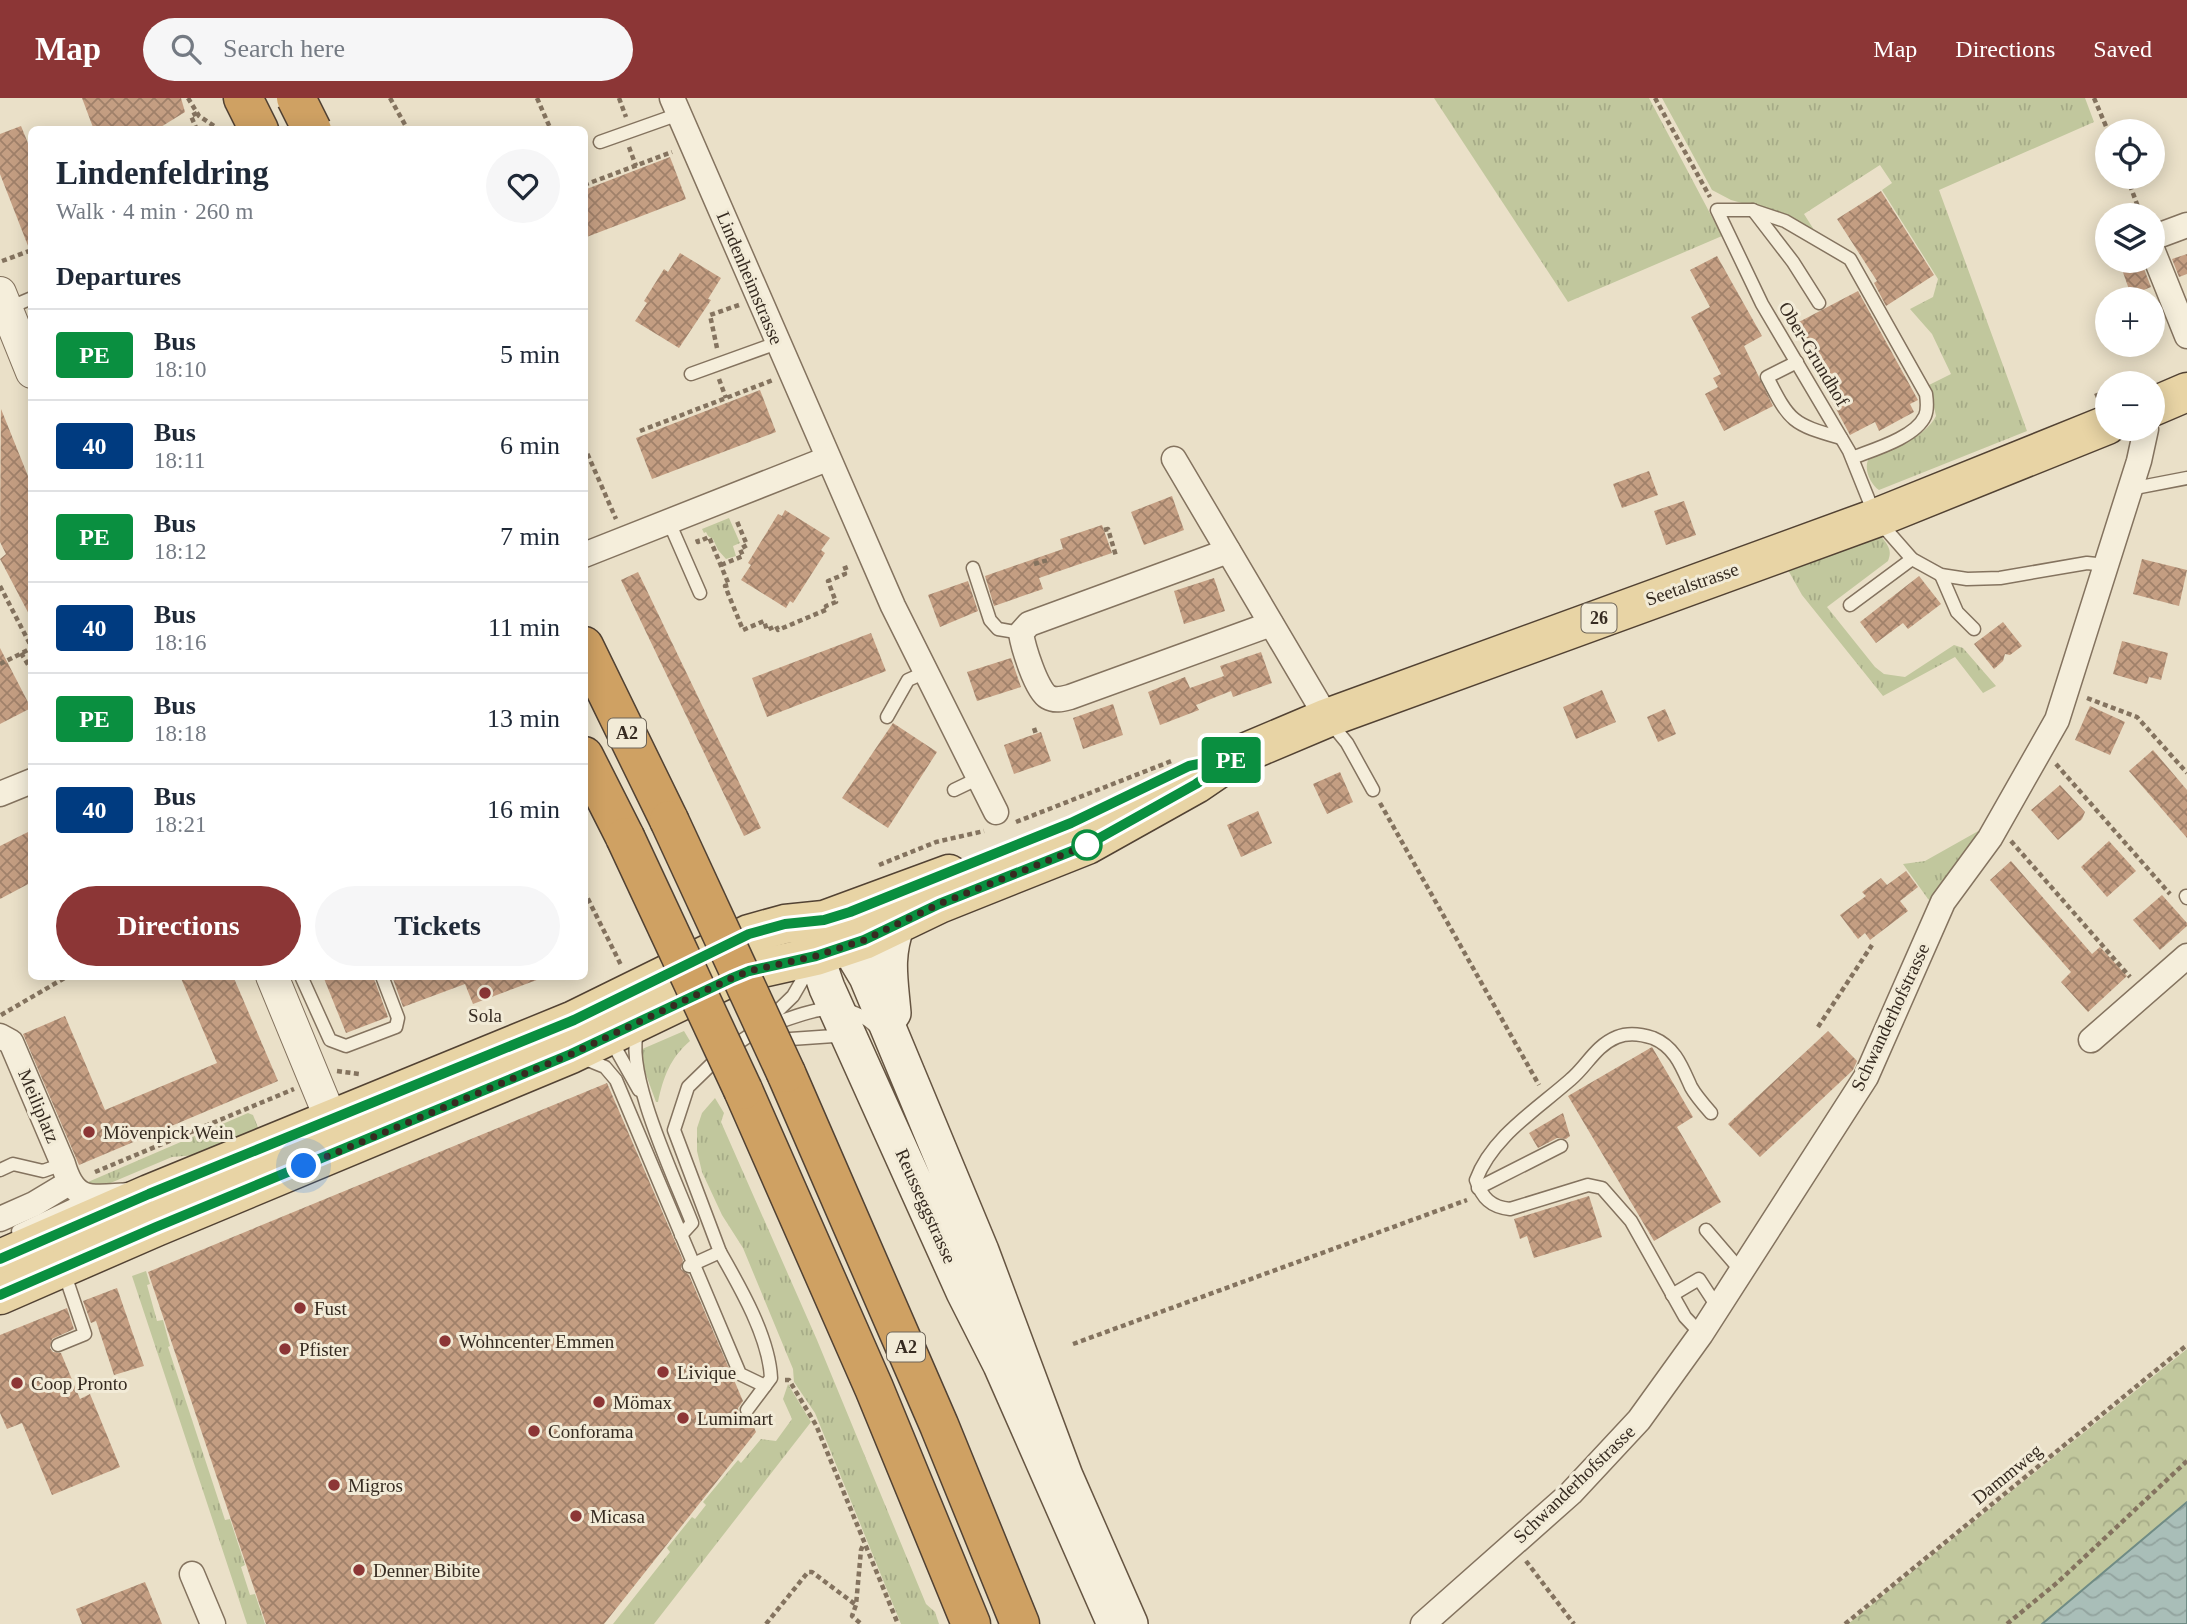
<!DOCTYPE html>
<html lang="en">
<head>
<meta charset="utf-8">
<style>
	:root { --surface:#fff; --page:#f6f6f7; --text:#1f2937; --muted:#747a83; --line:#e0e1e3; --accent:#8c3636 }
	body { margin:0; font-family:"Times New Roman",serif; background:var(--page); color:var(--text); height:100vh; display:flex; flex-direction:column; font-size:26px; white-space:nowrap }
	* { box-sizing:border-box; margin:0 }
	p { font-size:23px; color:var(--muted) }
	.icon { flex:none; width:38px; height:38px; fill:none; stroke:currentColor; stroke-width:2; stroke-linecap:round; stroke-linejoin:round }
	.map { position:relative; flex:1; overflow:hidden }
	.side { position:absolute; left:28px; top:28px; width:560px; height:854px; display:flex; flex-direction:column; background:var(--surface); border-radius:10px; box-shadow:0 4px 18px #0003 }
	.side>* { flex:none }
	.badge { padding:0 14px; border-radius:5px; font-size:24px; line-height:46px }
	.buttons { position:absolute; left:2095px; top:21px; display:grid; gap:14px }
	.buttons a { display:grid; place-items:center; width:70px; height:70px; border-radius:50%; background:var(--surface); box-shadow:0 4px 18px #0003; font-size:35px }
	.you { position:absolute; width:35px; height:35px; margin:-18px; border:5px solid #fff; border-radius:50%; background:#1a73e8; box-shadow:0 0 0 10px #1a73e833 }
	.map>.badge { position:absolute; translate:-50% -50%; box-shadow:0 0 0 4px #fff }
	h2 { padding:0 28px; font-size:26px; line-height:63px }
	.round { display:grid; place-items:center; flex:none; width:74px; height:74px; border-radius:37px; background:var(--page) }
	.summary { display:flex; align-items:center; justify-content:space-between; height:119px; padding:0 28px }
	h1 { font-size:33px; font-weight:700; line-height:52px }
	.action { display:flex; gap:14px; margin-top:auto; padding:14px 28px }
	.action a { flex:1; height:80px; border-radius:42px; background:var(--accent); color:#fff; font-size:28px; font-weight:700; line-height:80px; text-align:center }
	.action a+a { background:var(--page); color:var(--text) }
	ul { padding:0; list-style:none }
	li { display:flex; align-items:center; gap:21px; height:91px; padding:0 28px; border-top:2px solid var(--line) }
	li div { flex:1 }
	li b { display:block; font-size:26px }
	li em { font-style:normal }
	li .badge { min-width:77px; font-weight:700; text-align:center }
	header { display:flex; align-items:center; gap:42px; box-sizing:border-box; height:98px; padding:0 35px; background:var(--accent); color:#fff }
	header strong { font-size:33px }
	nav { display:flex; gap:38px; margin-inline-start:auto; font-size:24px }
	.search { width:490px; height:63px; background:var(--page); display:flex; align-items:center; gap:18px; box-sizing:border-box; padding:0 24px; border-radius:38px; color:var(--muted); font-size:26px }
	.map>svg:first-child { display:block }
</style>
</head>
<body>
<header>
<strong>Map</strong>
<div class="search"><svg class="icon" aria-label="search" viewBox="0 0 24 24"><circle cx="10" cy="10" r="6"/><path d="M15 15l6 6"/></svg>Search here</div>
<nav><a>Map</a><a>Directions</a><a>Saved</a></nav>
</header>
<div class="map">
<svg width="2187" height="1526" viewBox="0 0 2187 1526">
	<defs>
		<pattern id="grass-tufts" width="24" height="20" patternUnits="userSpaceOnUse" patternTransform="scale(1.75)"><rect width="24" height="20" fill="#c1c79d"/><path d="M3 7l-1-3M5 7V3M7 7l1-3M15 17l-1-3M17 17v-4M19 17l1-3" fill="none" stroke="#a6ab87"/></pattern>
		<pattern id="forest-crowns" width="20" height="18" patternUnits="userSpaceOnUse" patternTransform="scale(1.75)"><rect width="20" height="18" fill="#c1c79d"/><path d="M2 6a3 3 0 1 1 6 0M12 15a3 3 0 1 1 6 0" fill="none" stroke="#a6ab87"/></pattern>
		<pattern id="water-waves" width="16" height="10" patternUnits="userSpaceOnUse" patternTransform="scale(1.75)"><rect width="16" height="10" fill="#a9beb8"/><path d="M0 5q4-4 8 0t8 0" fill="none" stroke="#92a39e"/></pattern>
		<pattern id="building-cross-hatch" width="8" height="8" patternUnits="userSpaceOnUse" patternTransform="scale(1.75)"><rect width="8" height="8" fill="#c49e82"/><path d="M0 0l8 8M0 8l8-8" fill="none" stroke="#a0816a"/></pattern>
	</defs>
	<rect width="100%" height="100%" fill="#eae0c8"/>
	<g fill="url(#grass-tufts)">
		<polygon points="1434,0 1649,0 1722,138 1568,204"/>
		<path d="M1662,0H2085L2094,24L1939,92L2027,333L1879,392C1870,386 1863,370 1869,360C1892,350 1924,341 1936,318L1929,287L1951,276L1932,236L1910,211L1933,199L1938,181L1882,92L1892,85L1880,67L1804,116L1816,135L1763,111L1731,102L1712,92Z"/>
		<polygon points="729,420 740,445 733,448 736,458 726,461 718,452 713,441 708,438 706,434 704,435 702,431"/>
		<path d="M1880,437C1887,446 1893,452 1888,463L1827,509L1875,569L1884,576L1905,579L1954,547L1963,550L1996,588L1983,595L1955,559L1883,598L1802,497L1788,472Z"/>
		<polygon points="1989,727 1931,803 1928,801 1903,766 1925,763"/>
		<path d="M684,933L690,943C670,960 663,980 658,1004H656L641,963L640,952Z"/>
		<polygon points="715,1000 724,1015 721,1024 817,1242 926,1506 935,1514 939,1526 901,1526 815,1315 794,1284 793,1271 743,1150 722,1117 702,1074 697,1053 697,1030 702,1015"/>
		<polygon points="248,1015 253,1017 259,1032 196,1057 172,1059 101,1089 81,1087"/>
		<polygon points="146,1173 150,1186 147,1187 157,1223 163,1222 170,1248 168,1249 225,1422 230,1421 245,1467 241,1469 250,1497 255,1496 265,1526 247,1526 132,1178"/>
		<polygon points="788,1286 811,1324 654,1526 613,1526 670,1454 667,1450 692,1419 695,1421 706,1407 703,1404 738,1362 741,1365 761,1341 776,1343 792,1321 783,1301"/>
	</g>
	<polygon fill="url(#forest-crowns)" points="2187,1251 2187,1404 2042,1526 1848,1526"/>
	<polygon fill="url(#water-waves)" stroke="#708c85" stroke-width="2" points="2187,1404 2187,1526 2042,1526"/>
	<g fill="url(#building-cross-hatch)">
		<polygon points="82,0 181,0 185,14 156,32 94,32"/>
		<polygon points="21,28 32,55 30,153 0,76 0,36"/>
		<polygon points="670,59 686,101 584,140 584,92"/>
		<polygon points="1881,93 1934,177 1886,208 1874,185 1877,183 1837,121"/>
		<polygon points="680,155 721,180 708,201 711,202 679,250 635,223 647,205 644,203 664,171 668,174"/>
		<polygon points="2187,156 2187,176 2179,179 2172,161"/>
		<polygon points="1717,158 1762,238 1744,248 1773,308 1724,333 1705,296 1718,289 1713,280 1721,276 1691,219 1710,209 1690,172"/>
		<polygon points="2119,163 2141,163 2151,189 2131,197"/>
		<polygon points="1858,193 1918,302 1910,306 1914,314 1879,333 1875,324 1850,337 1802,248 1808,245 1797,225"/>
		<polygon points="760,292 776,334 652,381 636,340"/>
		<polygon points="1,311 32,388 32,522 0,461 6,456 0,444"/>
		<polygon points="1649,373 1658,397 1622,410 1613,386"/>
		<polygon points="1172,398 1184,432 1144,447 1131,414"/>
		<polygon points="1684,403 1696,437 1666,447 1654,413"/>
		<polygon points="785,412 830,440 821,452 825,455 793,505 790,503 786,510 741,482 751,467 748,465 778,416 782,418"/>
		<polygon points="1102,427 1112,455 1039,480 1043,491 994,508 985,478 1063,451 1060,441"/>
		<polygon points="2142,461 2187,472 2179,508 2133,496"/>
		<polygon points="638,474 761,730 744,738 621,482"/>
		<polygon points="1919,478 1941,506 1908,531 1903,525 1876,545 1860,524"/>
		<polygon points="1214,480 1225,513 1184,526 1174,493"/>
		<polygon points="968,483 978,513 940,529 928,497"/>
		<polygon points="2003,524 2022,548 2010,557 2005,556 2003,563 1994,571 1974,546"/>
		<polygon points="871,535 886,573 767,619 752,580"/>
		<polygon points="2122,543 2168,555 2161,582 2149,579 2147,586 2113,576"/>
		<polygon points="0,550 31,610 0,626"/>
		<polygon points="1261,554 1272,585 1233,599 1231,593 1196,607 1199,612 1160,627 1148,594 1185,579 1190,590 1224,578 1220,568"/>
		<polygon points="1011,560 1021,589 977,603 967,574"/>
		<polygon points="1602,592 1616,624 1576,641 1563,609"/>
		<polygon points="1113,606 1123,637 1083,651 1073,620"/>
		<polygon points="2090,608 2125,624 2110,657 2075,642"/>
		<polygon points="1665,611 1676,636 1658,644 1647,619"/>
		<polygon points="893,625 937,654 888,730 842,700"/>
		<polygon points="1041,634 1051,663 1014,676 1004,647"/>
		<polygon points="2153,652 2187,692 2187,740 2129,673"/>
		<polygon points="1340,674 1353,704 1327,716 1313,686"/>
		<polygon points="2060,687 2085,714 2082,721 2058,742 2031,712"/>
		<polygon points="1258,713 1272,745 1241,759 1227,727"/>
		<polygon points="32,732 32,784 0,801 0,748"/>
		<polygon points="2109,743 2136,773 2107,799 2081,769"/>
		<polygon points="2011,763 2092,856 2100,849 2127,878 2088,914 2061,884 2071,874 1990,782"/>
		<polygon points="1906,773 1918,789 1900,803 1908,813 1870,842 1865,835 1858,841 1840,817 1866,798 1862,794 1881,780 1887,787"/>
		<polygon points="2162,797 2187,825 2187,828 2160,852 2133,822"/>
		<polygon points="180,878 233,878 278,983 79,1067 23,936 65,918 105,1012 217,965"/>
		<polygon points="323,878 373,878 388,919 346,935"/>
		<polygon points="392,878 542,878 542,880 473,906 465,886 403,909"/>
		<polygon points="1828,933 1857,963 1853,972 1760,1059 1728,1026"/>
		<polygon points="1652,949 1693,1019 1677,1029 1721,1104 1654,1143 1568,998"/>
		<polygon points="607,985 683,1162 681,1171 689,1177 743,1303 738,1310 739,1315 742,1319 750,1320 756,1334 604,1526 266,1526 148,1174"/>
		<polygon points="1563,1015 1570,1038 1566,1041 1557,1040 1538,1050 1529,1035"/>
		<polygon points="1589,1098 1602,1139 1534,1160 1527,1138 1520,1141 1514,1121"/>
		<polygon points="117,1190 144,1268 114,1277 96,1223 91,1225 83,1203"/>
		<polygon points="67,1210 74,1231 52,1241 50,1250 53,1254 61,1255 80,1301 90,1296 120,1369 52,1397 22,1325 7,1331 0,1315 0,1237"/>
		<polygon points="145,1484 162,1526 82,1526 76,1511"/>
	</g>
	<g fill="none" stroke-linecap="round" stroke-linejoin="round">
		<g stroke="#84735f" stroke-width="15">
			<g id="service">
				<polyline points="600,44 679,16"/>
				<polyline points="1753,112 1793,164 1819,205"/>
				<polyline points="6,211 32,200"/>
				<path d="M1797,264L1767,279C1790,324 1792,326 1841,340"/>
				<polyline points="691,276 777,245"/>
				<path d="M1852,360C1872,352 1915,340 1925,318C1928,311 1927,303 1926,296L1850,161L1785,123L1752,112H1717L1762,206L1849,353L1876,420L1912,461L1941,477L1967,481L2000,480L2087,465L2106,467"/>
				<polyline points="2130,391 2187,380"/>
				<polyline points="669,424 700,495"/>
				<polyline points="973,470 990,522 998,531 1021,535"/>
				<polyline points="1941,477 1957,514 1974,531"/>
				<polyline points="1850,507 1912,461"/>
				<polyline points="887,619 908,582 926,574"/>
				<polyline points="1329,623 1347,645 1373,692"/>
				<polyline points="954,692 979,680"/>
				<polyline points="2186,798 2187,800"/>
				<polyline points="301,878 330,942 346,948 396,929 398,920 382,878"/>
				<path d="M767,928C808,915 842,896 877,930"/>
				<path d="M638,932C623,973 676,1083 692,1125L681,1137"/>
				<polyline points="776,942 834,938 844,942"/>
				<polyline points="607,943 617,953 639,992"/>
				<polyline points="583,960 605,969 616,982 740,1276 765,1288"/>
				<polyline points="0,1072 13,1066 43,1073 63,1066"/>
				<polyline points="1478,1090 1561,1048"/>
				<polyline points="1706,1132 1742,1174"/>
				<polyline points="18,1133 90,1099"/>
				<path d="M720,1154C740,1189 769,1239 771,1280L747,1312"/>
				<polyline points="689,1168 720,1154 674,1032 688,989 723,955 759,931 793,898 811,867"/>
				<polyline points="1672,1197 1699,1181 1718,1210"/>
				<path d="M1701,1236L1685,1219L1631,1123L1602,1090L1588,1087L1510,1111C1491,1109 1482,1100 1476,1082C1492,1039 1536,1012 1570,982C1587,968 1595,948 1617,939C1629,934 1641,936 1653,940C1675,949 1682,969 1691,989C1696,998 1704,1007 1711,1015"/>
				<polyline points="58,1247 85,1236 64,1174"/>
			</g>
		</g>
		<g stroke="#84735f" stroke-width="27">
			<g id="minor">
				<polyline points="672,0 893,508 996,714"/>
				<polyline points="2152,140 2187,127"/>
				<polyline points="2152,151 2187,238"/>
				<polyline points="1174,361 1327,620"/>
				<path d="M1228,453L1029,526L1021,535C1023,548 1036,592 1048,599C1055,603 1062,601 1070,599L1271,526"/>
				<polyline points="584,457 827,361"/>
				<polyline points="0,696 32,683"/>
				<path d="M0,938L11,944L63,1066C75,1107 93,1099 129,1097"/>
				<polyline points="2091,942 2187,858"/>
				<polyline points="0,1121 34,1106 69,1085"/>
				<polyline points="192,1476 213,1526"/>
				<polyline points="1423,1526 1571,1395 1639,1322 1701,1236 1866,979 1943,804 1990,740 2057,622 2139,363 2146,331"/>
			</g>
		</g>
		<g stroke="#84735f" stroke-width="34">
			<g id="tertiary">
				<polyline points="0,195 32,274"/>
				<polyline points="272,878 340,1043"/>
			</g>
		</g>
		<g stroke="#665542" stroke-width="38">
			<g id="secondary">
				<path d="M893,915C890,880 885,860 897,826"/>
				<path d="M1115,1526L1001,1267L964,1194L827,890C817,862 813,851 824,822L852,854L867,879L981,1153L1065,1378L1130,1526"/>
			</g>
		</g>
		<g stroke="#524233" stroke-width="41">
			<g id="primary">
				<polyline points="2152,309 2187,294"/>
				<polyline points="0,1161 149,1096 574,922 749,836 785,826 824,822 949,776"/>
				<polyline points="0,1197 156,1129 571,956 731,879 749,873 816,858 864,842 939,806 1087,747 1196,686 1237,658 1327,620 1876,420 2107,327"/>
			</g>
		</g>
		<g stroke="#524233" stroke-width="41">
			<g id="motorway">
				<polyline points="243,0 259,32"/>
				<polyline points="584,548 669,722"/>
				<polyline points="584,658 625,739"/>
				<polyline points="786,975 939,1327 1020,1526"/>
				<polyline points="743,992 874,1290 971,1526"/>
			</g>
		</g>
		<g stroke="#84735f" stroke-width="4.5" stroke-dasharray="5 3.5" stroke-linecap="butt">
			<polyline points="188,0 199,18 220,32"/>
			<polyline points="390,0 408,32"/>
			<polyline points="537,0 551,32"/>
			<polyline points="619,0 626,19"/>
			<polyline points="1655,0 1710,99"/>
			<polyline points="2094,0 2108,33"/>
			<polyline points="197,15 191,18 197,32"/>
			<polyline points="629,49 636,68"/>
			<polyline points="2127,79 2141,117"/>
			<polyline points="584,87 672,54"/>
			<polyline points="2,163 32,152"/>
			<polyline points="717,250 710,217 739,207"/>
			<polyline points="719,281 726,300"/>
			<polyline points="2095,298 2107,293"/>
			<polyline points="640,333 773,282"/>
			<polyline points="584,348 616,421"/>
			<polyline points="1104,432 1108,431 1116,458"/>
			<polyline points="697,441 698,444 709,439 729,487 725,488 743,532 764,523 767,532 776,528 778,532 828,511 826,508 836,504 828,483 845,476 843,471 851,468"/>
			<polyline points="1034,466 1048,462"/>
			<polyline points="721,467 743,458 740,451 747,447 736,421"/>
			<polyline points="0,488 32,550"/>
			<polyline points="21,555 32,573"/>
			<polyline points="0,566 32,550"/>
			<polyline points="2087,600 2137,619 2187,675"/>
			<polyline points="1034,630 1036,636"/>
			<polyline points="2056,666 2170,796"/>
			<polyline points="1380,705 1539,987"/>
			<polyline points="1016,724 1174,662"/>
			<polyline points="2011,743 2130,879"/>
			<polyline points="879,767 936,744 984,733"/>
			<polyline points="584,793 621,867"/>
			<polyline points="1,917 68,878"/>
			<polyline points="1818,929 1872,847"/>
			<polyline points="337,973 359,976"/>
			<polyline points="95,1074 294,991"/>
			<polyline points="1073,1246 1467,1102"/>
			<polyline points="785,1282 789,1282 816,1327 898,1526"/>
			<polyline points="1526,1463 1574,1526"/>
			<polyline points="860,1525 852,1518 856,1507 861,1452 864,1445"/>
			<polyline points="766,1526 808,1474 812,1474 856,1507"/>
			<polyline points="1845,1526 2187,1247"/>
			<polyline points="2007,1526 2058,1484 2187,1363"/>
		</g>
		<use href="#service" stroke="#f5eedb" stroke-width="12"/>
		<use href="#minor" stroke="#f5eedb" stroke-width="24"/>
		<use href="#tertiary" stroke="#f5eedb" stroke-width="32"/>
		<use href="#secondary" stroke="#f5eedb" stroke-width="35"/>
		<use href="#primary" stroke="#e8d4a5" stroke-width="38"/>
		<use href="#motorway" stroke="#cfa163" stroke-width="38"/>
		<g stroke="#524233" stroke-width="41" stroke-linecap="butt">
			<g id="motorway-bridge">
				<polyline points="296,0 312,32"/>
				<polyline points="669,722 786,975"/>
				<polyline points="625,739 743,992"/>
			</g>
		</g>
		<use href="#motorway-bridge" stroke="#cfa163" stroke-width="38"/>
	</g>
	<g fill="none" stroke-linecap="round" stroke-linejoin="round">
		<g stroke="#fff" stroke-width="16">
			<polyline id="line" points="0,1161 149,1096 574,922 749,836 785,826 824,822 850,814 1071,725 1189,668 1237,658 1196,686 1087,747 939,806 864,842 816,858 749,873 732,880 571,956 156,1129 0,1197"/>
		</g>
		<use href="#line" stroke="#0a8f40" stroke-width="10"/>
		<polyline stroke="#362b21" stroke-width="7" stroke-dasharray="0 12.6" points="304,1068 571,956 732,880 749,873 816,858 864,842 939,806 1087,747"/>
	</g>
	<circle fill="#fff" stroke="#0a8f40" stroke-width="3.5" cx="1087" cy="747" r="14"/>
	<g fill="#8c3636" stroke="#f2ebd7" stroke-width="2.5">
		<circle cx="485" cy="895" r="7"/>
		<circle cx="89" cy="1034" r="7"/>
		<circle cx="300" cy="1210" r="7"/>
		<circle cx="445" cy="1243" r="7"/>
		<circle cx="285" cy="1251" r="7"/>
		<circle cx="663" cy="1274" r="7"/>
		<circle cx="17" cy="1285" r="7"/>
		<circle cx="599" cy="1304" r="7"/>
		<circle cx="683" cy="1320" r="7"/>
		<circle cx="534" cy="1333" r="7"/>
		<circle cx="334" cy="1387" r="7"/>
		<circle cx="576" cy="1418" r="7"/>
		<circle cx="359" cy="1472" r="7"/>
	</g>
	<g text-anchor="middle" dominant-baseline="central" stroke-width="6" stroke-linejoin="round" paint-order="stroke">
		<g fill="#f2ebd7" stroke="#6e6558" stroke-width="2">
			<rect x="1581.5" y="505.5" width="35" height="29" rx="5"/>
			<rect x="608" y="620.5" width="38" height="29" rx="5"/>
			<rect x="887" y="1234.5" width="38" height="29" rx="5"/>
		</g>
		<g font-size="18" font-weight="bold" fill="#362b21">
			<text x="1599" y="520">26</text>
			<text x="627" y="635">A2</text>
			<text x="906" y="1249">A2</text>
		</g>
		<g font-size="19" fill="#362b21" stroke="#f2ebd7">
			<text transform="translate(750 180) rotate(67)">Lindenheimstrasse</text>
			<text transform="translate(1814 256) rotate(59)">Ober-Grundhof</text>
			<text transform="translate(1692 486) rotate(-19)">Seetalstrasse</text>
			<text transform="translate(1890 919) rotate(-65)">Schwanderhofstrasse</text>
			<text transform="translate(39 1008) rotate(67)">Meiliplatz</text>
			<text transform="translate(926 1108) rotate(66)">Reusseggstrasse</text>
			<text transform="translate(2007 1376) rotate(-39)">Dammweg</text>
			<text transform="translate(1574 1386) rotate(-44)">Schwanderhofstrasse</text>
		</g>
		<g font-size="19" fill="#362b21" stroke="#f2ebd7" text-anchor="start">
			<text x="485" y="917" text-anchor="middle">Sola</text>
			<text x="103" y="1034">Mövenpick Wein</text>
			<text x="314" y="1210">Fust</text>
			<text x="459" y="1243">Wohncenter Emmen</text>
			<text x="299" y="1251">Pfister</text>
			<text x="677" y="1274">Livique</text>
			<text x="31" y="1285">Coop Pronto</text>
			<text x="613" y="1304">Mömax</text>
			<text x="697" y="1320">Lumimart</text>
			<text x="548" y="1333">Conforama</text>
			<text x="348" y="1387">Migros</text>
			<text x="590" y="1418">Micasa</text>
			<text x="373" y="1472">Denner Bibite</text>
		</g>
	</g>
</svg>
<div class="buttons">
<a><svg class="icon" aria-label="locate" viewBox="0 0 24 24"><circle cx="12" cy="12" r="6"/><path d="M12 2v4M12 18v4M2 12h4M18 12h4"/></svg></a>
<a><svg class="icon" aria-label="layers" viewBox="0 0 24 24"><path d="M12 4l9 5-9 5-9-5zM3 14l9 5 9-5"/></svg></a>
<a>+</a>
<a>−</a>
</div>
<div class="you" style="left:304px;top:1068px"></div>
<b class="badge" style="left:1231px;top:662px;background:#0a8f40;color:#fff">PE</b>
<section class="side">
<div class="summary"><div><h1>Lindenfeldring</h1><p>Walk · 4 min · 260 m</p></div><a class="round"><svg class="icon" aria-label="heart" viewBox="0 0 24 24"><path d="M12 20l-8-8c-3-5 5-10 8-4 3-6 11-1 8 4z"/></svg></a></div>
<h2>Departures</h2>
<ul>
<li><span class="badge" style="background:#0a8f40;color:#fff">PE</span><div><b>Bus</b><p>18:10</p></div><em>5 min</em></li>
<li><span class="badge" style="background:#003b80;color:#fff">40</span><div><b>Bus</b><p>18:11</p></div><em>6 min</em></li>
<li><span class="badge" style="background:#0a8f40;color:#fff">PE</span><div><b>Bus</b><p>18:12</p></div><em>7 min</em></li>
<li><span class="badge" style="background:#003b80;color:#fff">40</span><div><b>Bus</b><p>18:16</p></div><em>11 min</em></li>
<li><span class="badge" style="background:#0a8f40;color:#fff">PE</span><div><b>Bus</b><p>18:18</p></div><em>13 min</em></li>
<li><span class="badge" style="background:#003b80;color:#fff">40</span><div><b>Bus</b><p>18:21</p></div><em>16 min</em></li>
</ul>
<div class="action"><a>Directions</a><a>Tickets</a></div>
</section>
</div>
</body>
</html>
